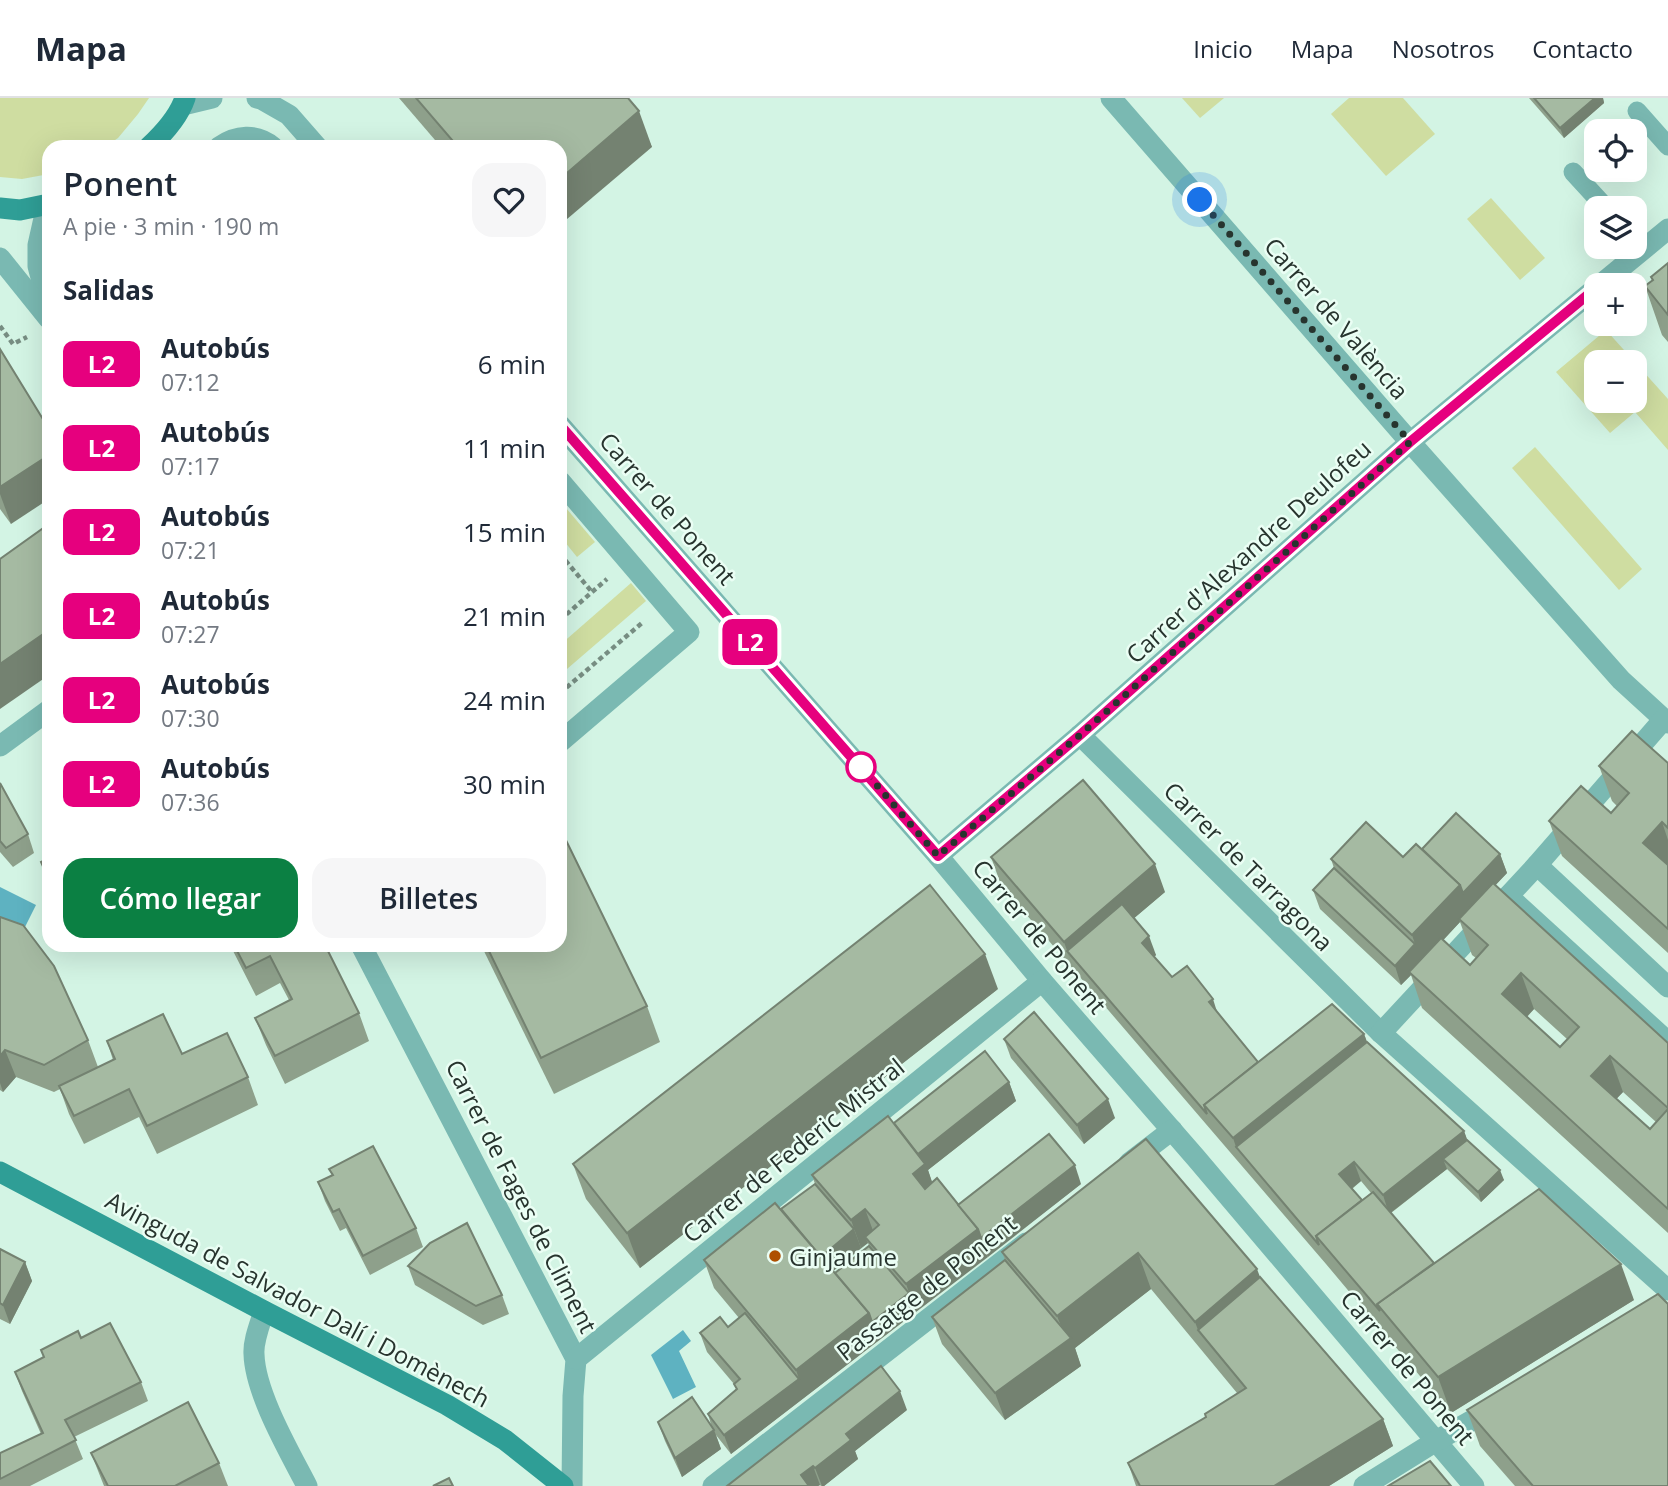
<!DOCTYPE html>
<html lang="es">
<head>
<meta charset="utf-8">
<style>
	:root { --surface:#fff; --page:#f6f6f7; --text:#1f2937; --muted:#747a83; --line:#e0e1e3; --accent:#0b8043 }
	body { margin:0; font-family:"Open Sans",sans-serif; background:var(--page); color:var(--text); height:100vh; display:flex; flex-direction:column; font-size:26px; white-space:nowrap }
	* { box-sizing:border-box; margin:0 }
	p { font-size:23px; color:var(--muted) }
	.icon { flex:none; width:38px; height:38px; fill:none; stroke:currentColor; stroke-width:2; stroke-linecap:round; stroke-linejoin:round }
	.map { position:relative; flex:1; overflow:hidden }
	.panel { position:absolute; left:42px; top:42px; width:525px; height:812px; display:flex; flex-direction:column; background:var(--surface); border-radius:21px; box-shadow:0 7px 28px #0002 }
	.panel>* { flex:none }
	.badge { padding:0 14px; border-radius:10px; font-size:24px; line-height:46px }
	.tools { position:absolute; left:1584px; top:21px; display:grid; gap:14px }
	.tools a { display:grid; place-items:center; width:63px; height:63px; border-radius:14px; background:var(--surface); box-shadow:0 7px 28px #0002; font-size:35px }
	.you { position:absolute; width:35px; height:35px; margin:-18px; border:5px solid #fff; border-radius:50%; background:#1a73e8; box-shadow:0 0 0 10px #1a73e833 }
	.map>.badge { position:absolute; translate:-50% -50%; box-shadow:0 0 0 4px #fff }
	h2 { padding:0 21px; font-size:26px; line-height:63px }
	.round { display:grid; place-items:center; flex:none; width:74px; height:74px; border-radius:21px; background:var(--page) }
	.overview { display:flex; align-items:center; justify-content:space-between; height:119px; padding:0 21px }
	h1 { font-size:33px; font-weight:600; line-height:52px }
	.cta { display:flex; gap:14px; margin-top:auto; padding:14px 21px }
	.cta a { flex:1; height:80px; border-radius:21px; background:var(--accent); color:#fff; font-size:28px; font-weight:600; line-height:80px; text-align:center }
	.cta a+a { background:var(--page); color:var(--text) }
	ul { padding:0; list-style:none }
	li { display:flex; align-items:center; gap:21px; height:84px; padding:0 21px }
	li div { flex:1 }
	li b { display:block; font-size:26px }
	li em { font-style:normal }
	li .badge { min-width:77px; font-weight:700; text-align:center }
	header { display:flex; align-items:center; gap:42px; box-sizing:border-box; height:98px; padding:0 35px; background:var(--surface); border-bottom:2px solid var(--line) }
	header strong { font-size:33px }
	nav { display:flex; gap:38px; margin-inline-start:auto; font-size:24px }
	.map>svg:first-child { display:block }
</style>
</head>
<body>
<header>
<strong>Mapa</strong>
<nav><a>Inicio</a><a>Mapa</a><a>Nosotros</a><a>Contacto</a></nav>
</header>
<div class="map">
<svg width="1668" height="1388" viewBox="0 0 1668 1388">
	<rect width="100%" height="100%" fill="#d3f4e4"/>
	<g fill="#cfdda1" fill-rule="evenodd">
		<polygon points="0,0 149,0 138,16 118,40 105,49 49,49 49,76 22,81 0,79"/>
		<polygon points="1182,0 1224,0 1200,20"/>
		<polygon points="1349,0 1403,0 1435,36 1386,78 1331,16"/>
		<polygon points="1491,100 1545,160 1520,182 1467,121"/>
		<path d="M1606,232L1668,301V352L1635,314L1610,335L1556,274ZM1634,264V303H1596V264Z"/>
		<polygon points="1535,349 1642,471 1619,492 1512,370"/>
		<polygon points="560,403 595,444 577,459 560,438"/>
		<polygon points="631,485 646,503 560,577 560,547"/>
	</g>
	<g fill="#5eb2c1">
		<polygon points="0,789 36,807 23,833 0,822"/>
		<polygon points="683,1232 691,1243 679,1253 696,1289 673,1301 651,1257"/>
	</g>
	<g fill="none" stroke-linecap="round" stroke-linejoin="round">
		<g stroke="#778d82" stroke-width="4.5" stroke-dasharray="5 3.5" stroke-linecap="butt">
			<polyline points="0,228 13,246 27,239"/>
			<polyline points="560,456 592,494"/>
			<polyline points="560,522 607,481"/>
			<polyline points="560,595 642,525"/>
		</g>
		<g stroke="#7ab9b2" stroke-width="19">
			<polyline points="1637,13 1668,48"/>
			<polyline points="1573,74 1606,110"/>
		</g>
		<g stroke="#7ab9b2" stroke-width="21">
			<polyline points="257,0 261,1 289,17 317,49"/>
			<polyline points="1111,0 1410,344 1621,582 1668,625"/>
			<polyline points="183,7 212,0"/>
			<path d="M219,49C236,37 256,35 273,49"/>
			<polyline points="47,107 38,147 38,168 49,210"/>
			<polyline points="0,160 49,221"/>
			<polyline points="1600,187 1668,131"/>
			<polyline points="560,327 938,758 1042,883 1196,1060 1474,1388"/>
			<polyline points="560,383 689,534 560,644"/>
			<polyline points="1080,637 1381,935 1668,1192"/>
			<polyline points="0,648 49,612"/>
			<polyline points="938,758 1080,637 1410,344 1596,190"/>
			<polyline points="1537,767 1668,889"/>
			<polyline points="1508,798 1668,944"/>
			<polyline points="361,847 576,1261 573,1298 572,1388"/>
			<polyline points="1381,935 1537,767 1664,621"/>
			<polyline points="1129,1065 1172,1032"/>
			<path d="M264,1213C260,1226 253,1243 254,1256C255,1295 289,1353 307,1388"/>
			<polyline points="576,1261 1042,883"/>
			<polyline points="713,1388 1026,1145"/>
			<polyline points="1364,1388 1436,1343 1494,1310"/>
		</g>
		<g stroke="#2f9e96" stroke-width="21">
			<path d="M149,49C163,36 179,18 185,0"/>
			<polyline points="0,110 20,112 49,106"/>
			<polyline points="0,1074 264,1213 447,1307 505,1342 563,1388"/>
		</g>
	</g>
	<g fill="#8ea08b" fill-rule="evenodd">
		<polygon points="399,0 628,0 652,49 441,49"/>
		<polygon points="1529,0 1603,0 1604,5 1564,40"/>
		<polygon points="1668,165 1668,244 1662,237 1645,188 1652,183 1651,179"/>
		<polygon points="0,251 11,426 0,411"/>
		<polygon points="1668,665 1668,855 1562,758 1549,723 1611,715 1617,708 1612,703 1599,668"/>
		<polygon points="0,685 28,736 34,755 13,769 0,754"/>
		<path d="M1422,751L1500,756L1507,775L1495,787L1668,945V1135L1422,910L1411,877L1401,887L1320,811L1313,792L1334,770L1331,761L1403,759ZM1460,824L1472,857L1476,860L1470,867L1443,842ZM1534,911L1567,941L1560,949L1527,919ZM1623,994L1656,1024L1650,1031L1616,1001Z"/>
		<path d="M991,759L1165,794L1134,820L1156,857L1154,859L1172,879L1218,915L1258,964L1364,936L1367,944L1464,1033L1467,1042L1504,1082L1481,1104L1447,1071L1391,1115L1434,1165L1634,1202L1451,1315L1326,1166L1001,787ZM1361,1083L1371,1095L1362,1102L1352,1091Z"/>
		<polygon points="0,819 88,942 98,969 113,962 107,943 182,956 248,979 258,1007 157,1056 139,1019 84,1046 69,1016 60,991 54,994 16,979 3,994 0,992"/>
		<polygon points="230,847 325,847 359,915 369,943 285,986 266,947 255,920 289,902 280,885 256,898"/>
		<polygon points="481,847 560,847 647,908 660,944 554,996"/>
		<polygon points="998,891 640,1170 586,1101 573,1066"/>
		<polygon points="1004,941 1115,1020 1084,1046 1011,960"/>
		<path d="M1009,984L1016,1003L928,1072L932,1084L958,1107L1081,1086L731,1356L716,1337L721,1351L682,1379L665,1343L658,1324L712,1330L708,1316L736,1291L734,1286L707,1254L700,1235L728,1229L739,1220L714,1190L704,1162L781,1112L815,1086L812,1077L894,1025ZM868,1145L869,1148L835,1175L833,1173Z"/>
		<polygon points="1146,1041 1260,1179 1383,1321 1393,1348 1329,1388 1136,1388 1128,1365 1206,1319 1237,1295 1151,1191 1075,1250 1081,1268 1005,1322 942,1246 932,1219 1005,1162 1002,1154"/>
		<polygon points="329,1071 416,1130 423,1149 370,1177 346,1130 340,1133 325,1103 318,1084 332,1078"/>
		<polygon points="0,1151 25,1164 32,1183 10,1226 0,1221"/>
		<polygon points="408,1168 502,1197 509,1216 483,1227 415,1187"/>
		<polygon points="81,1240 141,1284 148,1303 74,1339 83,1361 30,1388 0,1388 0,1355 41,1336 22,1293 15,1274 44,1259 41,1252"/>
		<polygon points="907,1312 855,1353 858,1361 824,1388 821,1388 820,1387 818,1388 727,1388"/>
		<polygon points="1467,1312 1668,1388 1515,1388 1480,1348"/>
		<polygon points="91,1355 219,1365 228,1388 104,1388"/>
	</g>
	<g fill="#748271">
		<polygon points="1595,0 1603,0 1604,5 1564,40 1560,30"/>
		<polygon points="639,13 652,49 560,127 560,81"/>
		<polygon points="49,357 49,401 11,426 0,396 0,389"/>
		<polygon points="49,532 49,577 0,611 0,566"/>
		<polygon points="1662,724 1668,742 1668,767 1643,745"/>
		<polygon points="1500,756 1507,775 1462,823 1459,821 1460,824 1412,876 1409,874 1411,877 1401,887 1395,868 1415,846 1412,837 1460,787"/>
		<polygon points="1155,766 1165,794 1079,867 1067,853 1074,872 1064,844"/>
		<polygon points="1149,838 1156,857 1149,864 1142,845"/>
		<polygon points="985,856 998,891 640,1170 627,1135"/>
		<polygon points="1521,875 1534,911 1515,931 1502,896"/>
		<polygon points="1213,901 1219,920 1209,904"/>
		<polygon points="1364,936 1374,963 1236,1049 1233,1040"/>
		<polygon points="5,952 16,979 3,994 0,985 0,958"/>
		<polygon points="1610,958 1623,994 1604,1014 1591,978"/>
		<polygon points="1009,984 1016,1003 928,1072 935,1093 923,1104 913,1076 915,1058"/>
		<polygon points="1108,1001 1115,1020 1084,1046 1077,1027"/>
		<polygon points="1464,1033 1471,1052 1443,1061 1447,1071 1389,1116 1383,1097"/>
		<polygon points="1354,1064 1361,1083 1346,1095 1339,1076"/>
		<polygon points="1075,1067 1081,1086 988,1159 981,1140"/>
		<polygon points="1500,1072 1504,1082 1481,1104 1478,1094"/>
		<polygon points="865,1111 875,1138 865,1139 868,1145 861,1150 851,1122"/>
		<polygon points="854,1131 861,1150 826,1179 819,1160"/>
		<polygon points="978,1131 988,1159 916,1214 906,1186"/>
		<polygon points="1138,1155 1151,1191 1075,1250 1081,1268 1005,1322 995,1295 1067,1243 1057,1218"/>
		<polygon points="25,1164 32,1183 10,1226 3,1207"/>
		<polygon points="1621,1166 1634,1202 1451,1315 1438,1279"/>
		<polygon points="1257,1171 1270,1206 1198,1232 1195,1224"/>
		<polygon points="909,1195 916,1214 731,1356 724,1337 799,1281 796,1272 869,1215"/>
		<polygon points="900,1293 907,1312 855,1353 858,1361 824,1388 822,1388 815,1370 846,1336"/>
		<polygon points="1383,1321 1393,1348 1329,1388 1274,1388"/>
		<polygon points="714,1332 721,1351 682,1379 675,1360"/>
		<polygon points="813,1368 820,1387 818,1388 805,1388 801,1377"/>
	</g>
	<g fill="#a5baa2" stroke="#748271" stroke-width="2" fill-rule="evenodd">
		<polygon points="416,0 628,0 639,13 560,81 560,49 458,49"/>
		<polygon points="1534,0 1595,0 1560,30"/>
		<polygon points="1668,165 1668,217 1645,188 1653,182 1651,179"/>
		<polygon points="0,251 49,331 49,357 0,389"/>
		<polygon points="49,426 49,532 0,566 0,461"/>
		<polygon points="1632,633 1668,665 1668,730 1662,724 1643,745 1668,767 1668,831 1549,723 1581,688 1611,715 1629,695 1599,668"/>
		<polygon points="1083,682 1155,766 1064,844 991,759"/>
		<polygon points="0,685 28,736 6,750 0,743"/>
		<polygon points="1456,715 1500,756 1463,795 1460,787 1422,751"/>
		<polygon points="1366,724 1403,759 1416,746 1460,787 1412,837 1331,761"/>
		<polygon points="560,730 647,908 541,960 486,847 560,847"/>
		<polygon points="49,760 49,782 41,764"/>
		<polygon points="1334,770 1415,846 1395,868 1313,792"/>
		<path d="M1493,785L1668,945V1010L1610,958L1591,978L1650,1031L1668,1011V1111L1409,874L1441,840L1470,867L1488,847L1459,821ZM1521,875L1579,929L1560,949L1502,896Z"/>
		<polygon points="930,787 985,856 627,1135 573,1066"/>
		<polygon points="1122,806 1149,838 1142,845 1172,879 1187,868 1213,901 1209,904 1258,964 1204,1007 1207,1016 1067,853"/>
		<polygon points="0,819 23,827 54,868 88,942 44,967 5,952 0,958"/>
		<polygon points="234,847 325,847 359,915 275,958 255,920 292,901 270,858 246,870"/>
		<polygon points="1332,906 1364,936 1233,1040 1204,1007"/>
		<polygon points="1034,914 1108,1001 1077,1027 1004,941"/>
		<polygon points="163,916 182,956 227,935 248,979 147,1028 129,991 74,1018 59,988 115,961 107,943"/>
		<polygon points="1367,944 1464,1033 1383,1097 1354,1064 1339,1076 1362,1102 1316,1138 1319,1147 1236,1049"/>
		<polygon points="985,953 1009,984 918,1056 894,1025"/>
		<polygon points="888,1018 925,1066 913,1076 925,1091 937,1080 978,1131 906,1186 865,1139 879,1127 865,1111 851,1122 812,1077"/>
		<polygon points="1049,1036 1075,1067 981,1140 978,1131 958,1107"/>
		<polygon points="1146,1041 1257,1171 1195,1224 1138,1155 1057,1218 1002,1154"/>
		<polygon points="1467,1042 1500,1072 1478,1094 1443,1061"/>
		<polygon points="373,1048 416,1130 363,1158 339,1111 333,1114 318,1084 333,1077 329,1071"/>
		<polygon points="815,1086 854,1131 821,1159 781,1111"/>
		<polygon points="1539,1091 1621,1166 1438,1279 1377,1206"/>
		<polygon points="1373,1094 1434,1165 1377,1206 1380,1213 1316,1138"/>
		<polygon points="775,1105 869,1215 796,1272 704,1162"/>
		<polygon points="467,1125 502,1197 476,1208 408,1168 430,1145"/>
		<polygon points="869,1148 909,1195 872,1224 869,1215 835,1175"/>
		<polygon points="0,1151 25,1164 3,1207 0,1205"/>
		<polygon points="1005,1162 1071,1240 995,1295 932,1219"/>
		<polygon points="1260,1179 1383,1321 1274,1388 1140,1388 1128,1365 1206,1319 1205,1316 1246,1290 1198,1232"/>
		<polygon points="1658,1196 1668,1206 1668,1388 1533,1388 1467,1312"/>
		<polygon points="745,1215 799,1281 724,1337 708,1316 737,1291 734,1286 740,1281 700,1235 720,1219 728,1229"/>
		<polygon points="110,1225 141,1284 65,1322 76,1342 0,1381 0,1355 43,1335 15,1274 44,1259 41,1252 78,1233 81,1240"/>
		<polygon points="881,1268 900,1293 846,1336 851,1342 815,1370 813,1368 801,1377 809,1388 727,1388"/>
		<polygon points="692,1299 714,1332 675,1360 658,1324"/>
		<polygon points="188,1304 219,1365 175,1388 108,1388 91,1355"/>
		<polygon points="1430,1363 1451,1388 1388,1388"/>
		<polygon points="449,1380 453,1388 433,1388"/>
	</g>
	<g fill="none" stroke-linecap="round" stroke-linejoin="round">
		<g stroke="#fff" stroke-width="16">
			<polyline id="line" points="560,327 938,758 1080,637 1410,344 1596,190"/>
		</g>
		<use href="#line" stroke="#e6007e" stroke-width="10"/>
		<polyline stroke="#27342e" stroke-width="7" stroke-dasharray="0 12.6" points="861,669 938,758 1080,637 1410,344 1200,102"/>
	</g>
	<circle fill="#fff" stroke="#e6007e" stroke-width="3.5" cx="861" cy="669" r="14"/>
	<circle fill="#ae4f00" stroke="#eafef4" stroke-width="2.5" cx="775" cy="1158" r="7"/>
	<g text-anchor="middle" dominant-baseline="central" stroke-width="5" stroke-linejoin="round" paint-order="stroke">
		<g font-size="24" fill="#27342e" stroke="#eafef4">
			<text transform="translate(1337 220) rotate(49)">Carrer de València</text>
			<text transform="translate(668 410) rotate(49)">Carrer de Ponent</text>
			<text transform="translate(1248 453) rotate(-42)">Carrer d'Alexandre Deulofeu</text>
			<text transform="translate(1249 768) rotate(45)">Carrer de Tarragona</text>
			<text transform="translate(1040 838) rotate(50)">Carrer de Ponent</text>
			<text transform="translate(793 1052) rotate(-39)">Carrer de Federic Mistral</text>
			<text transform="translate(522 1098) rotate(63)">Carrer de Fages de Climent</text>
			<text transform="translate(926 1189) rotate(-38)">Passatge de Ponent</text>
			<text transform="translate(298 1201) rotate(28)">Avinguda de Salvador Dalí i Domènech</text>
			<text transform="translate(1408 1269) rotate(50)">Carrer de Ponent</text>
		</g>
		<g font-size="24" fill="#27342e" stroke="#eafef4" text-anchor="start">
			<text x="789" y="1158">Ginjaume</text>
		</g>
	</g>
</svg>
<div class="tools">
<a><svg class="icon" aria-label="locate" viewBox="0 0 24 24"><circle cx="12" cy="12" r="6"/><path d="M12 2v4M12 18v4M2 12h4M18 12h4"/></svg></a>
<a><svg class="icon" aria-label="layers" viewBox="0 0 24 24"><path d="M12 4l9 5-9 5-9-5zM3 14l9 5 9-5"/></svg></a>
<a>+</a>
<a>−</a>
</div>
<div class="you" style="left:1200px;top:102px"></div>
<b class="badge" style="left:750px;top:544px;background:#e6007e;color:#fff">L2</b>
<section class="panel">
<div class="overview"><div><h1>Ponent</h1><p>A pie · 3 min · 190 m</p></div><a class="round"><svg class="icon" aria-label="heart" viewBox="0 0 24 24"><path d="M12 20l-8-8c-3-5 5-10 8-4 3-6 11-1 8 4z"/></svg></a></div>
<h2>Salidas</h2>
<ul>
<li><span class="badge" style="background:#e6007e;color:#fff">L2</span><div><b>Autobús</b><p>07:12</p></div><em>6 min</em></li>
<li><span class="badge" style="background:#e6007e;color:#fff">L2</span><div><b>Autobús</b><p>07:17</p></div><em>11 min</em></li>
<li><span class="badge" style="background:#e6007e;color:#fff">L2</span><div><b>Autobús</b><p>07:21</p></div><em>15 min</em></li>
<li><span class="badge" style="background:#e6007e;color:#fff">L2</span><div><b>Autobús</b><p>07:27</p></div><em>21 min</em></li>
<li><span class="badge" style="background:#e6007e;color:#fff">L2</span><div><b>Autobús</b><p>07:30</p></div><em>24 min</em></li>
<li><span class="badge" style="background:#e6007e;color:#fff">L2</span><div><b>Autobús</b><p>07:36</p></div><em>30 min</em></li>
</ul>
<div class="cta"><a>Cómo llegar</a><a>Billetes</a></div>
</section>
</div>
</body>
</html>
